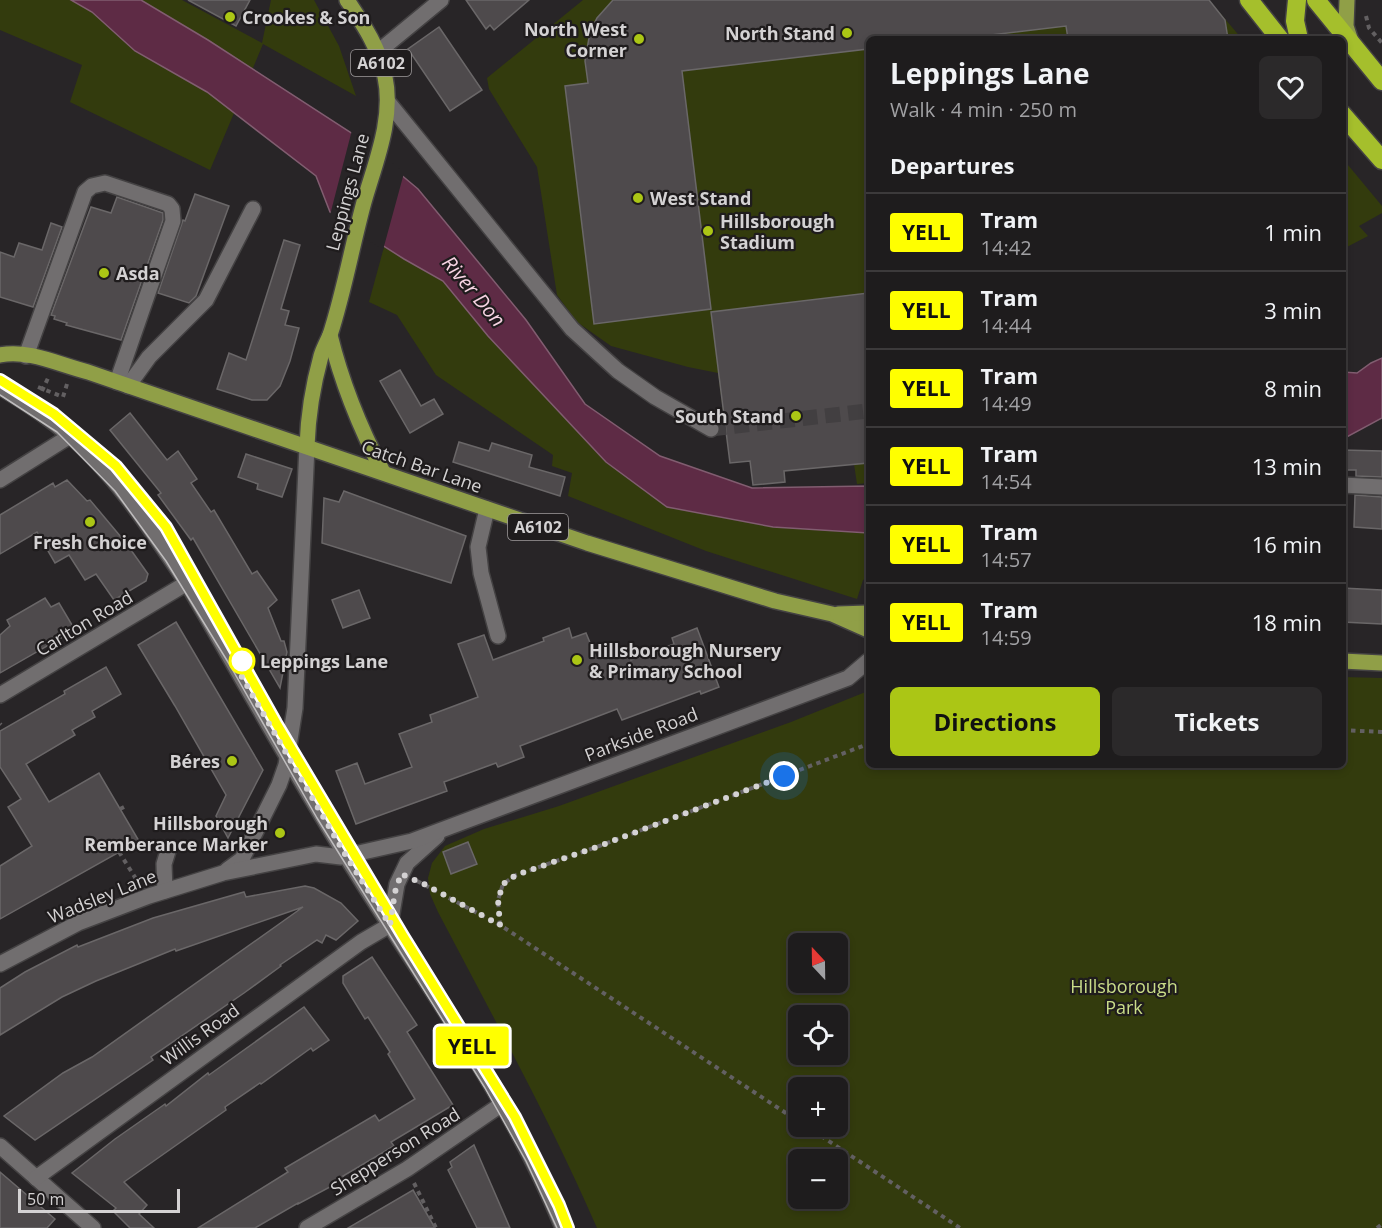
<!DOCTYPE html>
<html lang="en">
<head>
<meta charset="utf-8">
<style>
	:root { --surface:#1e1c1d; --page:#2b292a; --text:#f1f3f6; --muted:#a1a1a4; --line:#3c3a3b; --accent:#abc615 }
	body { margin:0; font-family:"Open Sans",sans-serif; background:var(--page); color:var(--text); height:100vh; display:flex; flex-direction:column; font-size:22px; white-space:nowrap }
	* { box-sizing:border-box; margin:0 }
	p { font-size:20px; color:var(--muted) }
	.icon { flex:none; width:33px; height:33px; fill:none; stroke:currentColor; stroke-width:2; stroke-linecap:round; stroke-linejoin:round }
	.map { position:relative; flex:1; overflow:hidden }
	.drawer { position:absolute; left:866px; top:36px; width:480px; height:732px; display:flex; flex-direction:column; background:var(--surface); border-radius:9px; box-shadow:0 3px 9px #0003,0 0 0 2px var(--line) }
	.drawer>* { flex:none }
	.badge { padding:0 12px; border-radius:4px; font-size:21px; line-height:39px }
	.needle { width:39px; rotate:338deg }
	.controls { position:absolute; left:788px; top:933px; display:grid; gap:12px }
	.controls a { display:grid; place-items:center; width:60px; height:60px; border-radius:9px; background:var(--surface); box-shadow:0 3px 9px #0003,0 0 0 2px var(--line); font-size:30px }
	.scale { position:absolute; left:18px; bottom:15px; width:162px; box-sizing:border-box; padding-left:6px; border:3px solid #d4d2d3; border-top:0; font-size:16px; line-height:21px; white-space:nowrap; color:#d4d2d3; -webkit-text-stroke:4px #1f1c1d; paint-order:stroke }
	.you { position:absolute; width:30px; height:30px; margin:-15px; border:4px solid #fff; border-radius:50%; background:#1a73e8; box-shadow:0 0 0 9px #1a73e833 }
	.map>.badge { position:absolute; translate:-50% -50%; box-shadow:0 0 0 3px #fff }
	h2 { padding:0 24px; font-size:22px; line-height:54px }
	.round { display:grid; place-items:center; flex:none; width:63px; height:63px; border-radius:9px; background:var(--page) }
	.headline { display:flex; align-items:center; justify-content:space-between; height:102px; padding:0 24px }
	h1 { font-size:28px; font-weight:700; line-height:45px }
	.primary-button { display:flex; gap:12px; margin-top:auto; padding:12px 24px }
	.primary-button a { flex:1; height:69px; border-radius:9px; background:var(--accent); color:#111; font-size:24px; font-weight:700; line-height:69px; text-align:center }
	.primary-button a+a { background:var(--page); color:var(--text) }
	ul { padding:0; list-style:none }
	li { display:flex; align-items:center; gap:18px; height:78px; padding:0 24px; border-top:2px solid var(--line) }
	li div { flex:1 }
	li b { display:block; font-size:22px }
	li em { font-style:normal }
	li .badge { min-width:66px; font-weight:700; text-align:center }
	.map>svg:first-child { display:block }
</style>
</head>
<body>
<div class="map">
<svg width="1382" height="1228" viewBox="0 0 1382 1228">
	<rect width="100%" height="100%" fill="#282527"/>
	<g fill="#333b0d" fill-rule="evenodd">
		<polygon points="0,0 182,0 262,43 271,0 314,0 339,46 356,96 263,44 210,170 70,102 82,65 0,30"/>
		<polygon points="583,0 1209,0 1242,39 868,39 868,483 857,484 854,464 784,471 785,482 753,485 750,461 730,463 718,373 688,367 611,346 577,322 557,295 537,167 489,89 487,78"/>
		<polygon points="1343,159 1382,206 1382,213 1359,226 1368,236 1343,249"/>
		<polygon points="384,247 443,281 488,336 606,462 667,507 773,527 868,533 868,577 863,580 857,599 706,551 568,496 572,473 552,466 553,455 436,375 397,315 369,302"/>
		<path d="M1343,677L1382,678V1228H597C550,1120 493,1017 438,912L430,894L428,878L432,863L445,846L484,829L559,806L791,722L868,691V765H1342ZM798,944H837V982H798ZM798,1016H837V1054H798ZM798,1088H837V1126H798ZM798,1160H837V1198H798Z"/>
	</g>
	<g fill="#5e2b45" stroke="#815d70" stroke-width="1.5">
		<polygon points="71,0 141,0 208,40 350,132 418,189 526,320 585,404 660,456 752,488 868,486 868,533 773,527 667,507 606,462 488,336 443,281 404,259 330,212 316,176 207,92 135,51 92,12"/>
		<polygon points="1382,358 1382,418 1343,439 1343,372 1357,373 1371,363"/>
	</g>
	<polygon fill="#282527" points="352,130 404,173 383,250 330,215"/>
	<g fill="#4e4a4c" stroke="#6a6768" stroke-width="1.5">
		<polygon points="188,0 250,0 236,26"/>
		<polygon points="466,0 529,0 494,30 490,25 486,29"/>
		<polygon points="613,0 1209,0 1225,20 1228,39 1068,39 1066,26 957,39 868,39 868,49 682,71 711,309 594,324 565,86 588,83 585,61 590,32 597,18"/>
		<polygon points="439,27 482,90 450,111 408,49"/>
		<polygon points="195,194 229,206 196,296 189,303 158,293 183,220 185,221"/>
		<polygon points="117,197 163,213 163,220 121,340 66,325 67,323 54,319 55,316 51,315 91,207 111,213"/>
		<polygon points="51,223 62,227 33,307 0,297 0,252 14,257 19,243 42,250"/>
		<polygon points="284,240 300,245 281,309 289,311 285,325 299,328 290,361 280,386 267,400 252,400 217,389 229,353 246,360"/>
		<polygon points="868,293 868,463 784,471 785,482 753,485 750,461 730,463 711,312"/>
		<polygon points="400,370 421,406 434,399 443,414 410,433 380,381"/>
		<polygon points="130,413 167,460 178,451 197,479 191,483 211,512 214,510 252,574 257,571 277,600 268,608 281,641 284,641 287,652 280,688 193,538 191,540 158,495 161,493 110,430"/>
		<polygon points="459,442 489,451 492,443 532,455 529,467 565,477 560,496 453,462"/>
		<polygon points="1342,450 1382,451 1382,477 1356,476 1356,470 1342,470"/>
		<polygon points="246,454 292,469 282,497 257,489 258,484 238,477"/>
		<polygon points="67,480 87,501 90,500 126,543 148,574 146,581 114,600 96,574 85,580 69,555 55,563 37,532 0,554 0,515 53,483 55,487"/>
		<polygon points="344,491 466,536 451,583 322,543 324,498 339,502"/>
		<polygon points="1355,495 1382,497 1382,529 1354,527"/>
		<polygon points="1342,588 1382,590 1382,624 1342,622"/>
		<polygon points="359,590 370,618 343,628 332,600"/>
		<polygon points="45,598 51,607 59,603 75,630 0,673 0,635 10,626 7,620"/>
		<polygon points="176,622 263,770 228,838 216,816 226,795 175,706 138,645"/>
		<polygon points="569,628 572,638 586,633 596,657 626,646 631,660 674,644 672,638 697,628 719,687 701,694 700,691 622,720 617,709 520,746 524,757 498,767 496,763 444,782 447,791 356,824 336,771 357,763 365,784 412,767 399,734 432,722 430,715 478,697 458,644 484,635 493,660 544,641 543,638"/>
		<polygon points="106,667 121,694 92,711 95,717 72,730 75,735 26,764 49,802 99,773 139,841 0,919 0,866 32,846 8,807 21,799 0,767 0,731 65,694 64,691"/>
		<polygon points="468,842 477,864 451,874 443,852"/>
		<polygon points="305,886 314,888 341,903 358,921 336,940 326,935 322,943 317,940 280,965 281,966 244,993 151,1057 153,1060 35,1140 4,1116 63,1073 92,1057 303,907 176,951 175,949 96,981 62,997 0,1035 0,988 25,972 77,945 78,947 153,918 244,892 246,897"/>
		<polygon points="372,957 417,1025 407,1032 453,1105 391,1142 394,1146 343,1176 345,1179 298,1204 298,1203 255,1228 198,1228 288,1172 285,1168 375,1115 379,1121 415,1099 388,1054 390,1052 368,1017 365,1019 343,983 343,976"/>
		<polygon points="304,1007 329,1040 313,1051 311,1048 261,1084 260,1083 225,1107 226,1110 124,1182 147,1205 139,1214 154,1228 130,1228 113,1211 116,1208 72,1173 115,1139 165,1104 166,1106 208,1073 209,1075"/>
		<polygon points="474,1145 510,1228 477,1228 448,1170 452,1167 450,1162"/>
		<polygon points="0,1172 55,1219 47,1228 0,1228"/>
		<polygon points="413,1190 435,1228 348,1228"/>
	</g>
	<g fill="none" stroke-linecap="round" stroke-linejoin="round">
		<polyline stroke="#423f41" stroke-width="15" stroke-dasharray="15 8" stroke-linecap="butt" points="711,429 868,411"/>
		<g stroke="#444243" stroke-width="18">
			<g id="minor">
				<polyline points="378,52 441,0"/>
				<polyline points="388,102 572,329 618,371 655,397 711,429"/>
				<polyline points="26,356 85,192 92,186 105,183 168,204 172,209 173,221 117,382"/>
				<polyline points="128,386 149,357 206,300 253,209"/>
				<path d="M0,387C24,401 47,416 69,435C115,473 154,534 187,583C245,682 300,783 361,880C432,993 513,1103 563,1228"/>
				<polyline points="0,480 70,436"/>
				<polyline points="1342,485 1382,487"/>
				<polyline points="487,509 478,547 481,573 498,636"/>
				<polyline points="0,695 187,583"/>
				<polyline points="227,870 242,859 279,785 286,765 295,708 307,446"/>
				<polyline points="165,891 164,864 168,851"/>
				<polyline points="390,925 397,884 407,863 437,836"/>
				<polyline points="0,964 78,923 149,896 223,873 316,854 341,857 412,841 848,678 868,661"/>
				<polyline points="0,1146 93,1228"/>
				<polyline points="36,1178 361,942 390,925"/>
				<polyline points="307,1228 407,1169 502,1104"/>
			</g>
		</g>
		<g stroke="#444243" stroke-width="18">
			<g id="major">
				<polyline points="1347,0 1346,26 1351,41"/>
				<path d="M330,335C342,384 360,428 383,472"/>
				<path d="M0,355C28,349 60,365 88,372L587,543L775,601L832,614L868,630"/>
				<path d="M307,446C308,416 313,385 321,356C323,349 327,342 330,335C344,292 352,246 364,202C375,163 394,119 385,77C380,49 363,24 347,0"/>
				<polyline points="838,614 868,613"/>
				<polyline points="1342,661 1382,663"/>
			</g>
		</g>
		<g stroke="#444243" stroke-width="21">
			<g id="highway">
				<polyline points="1249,0 1280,39"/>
				<polyline points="1297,0 1295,21 1299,39"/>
				<polyline points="1316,0 1382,81"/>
				<polyline points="1342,114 1382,160"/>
			</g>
		</g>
		<g stroke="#636062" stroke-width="4" stroke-dasharray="4.5 4.5" stroke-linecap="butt">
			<polyline points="1366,16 1369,28 1382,43"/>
			<polyline points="38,387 63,397 67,384"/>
			<polyline points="42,391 49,376"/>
			<polyline points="0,724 1,725"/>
			<polyline points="1342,730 1382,732"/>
			<polyline points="120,809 128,805"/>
			<polyline points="119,852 138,882"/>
			<polyline points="417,881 500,925 798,1121"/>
			<polyline points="500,925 498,900 503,884 516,875 594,848 868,744"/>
			<polyline points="806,1126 960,1228"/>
			<polyline points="414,1183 436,1228"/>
			<polyline points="1377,1228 1382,1224"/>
		</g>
		<use href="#minor" stroke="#716e6f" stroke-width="15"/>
		<use href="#major" stroke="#909f47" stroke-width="15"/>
		<use href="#highway" stroke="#a5bf2c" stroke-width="18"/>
		<g stroke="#bfbdbe" stroke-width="1.5">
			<polyline points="0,380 54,414 116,466 166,527 276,723 348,845 515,1117 559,1205 568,1228"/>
			<polyline points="0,395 57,432 115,491 166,561 231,667 317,818 485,1088 526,1161 557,1228"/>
		</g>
	</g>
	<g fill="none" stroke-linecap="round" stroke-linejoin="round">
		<g stroke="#fff" stroke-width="14">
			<polyline id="line" points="0,380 54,414 116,466 166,527 276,723 403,936 515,1117 559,1205 568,1228"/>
		</g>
		<use href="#line" stroke="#ff0" stroke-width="9"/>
		<polyline stroke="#d4d2d3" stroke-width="6" stroke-dasharray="0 10.8" points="242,661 235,665 346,856 390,925 395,892 401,874 424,884 500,925 498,900 503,884 516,875 594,848 784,776"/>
	</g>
	<g fill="#abc615" stroke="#1f1c1d" stroke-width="2">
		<circle cx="230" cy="17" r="6"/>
		<circle cx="847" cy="33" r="6"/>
		<circle cx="639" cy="39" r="6"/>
		<circle cx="638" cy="198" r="6"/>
		<circle cx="708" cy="231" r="6"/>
		<circle cx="104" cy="273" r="6"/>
		<circle cx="796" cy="416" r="6"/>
		<circle cx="90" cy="522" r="6"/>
		<circle cx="577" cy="660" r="6"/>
		<circle cx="232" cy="761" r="6"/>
		<circle cx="280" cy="833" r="6"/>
	</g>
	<circle fill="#fff" stroke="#ff0" stroke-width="3" cx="242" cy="661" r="12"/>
	<g text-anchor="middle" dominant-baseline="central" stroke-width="4.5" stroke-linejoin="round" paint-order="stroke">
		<g fill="#1f1c1d" stroke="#9e9b9c" stroke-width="1.5">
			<rect x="351" y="50" width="60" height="26" rx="4.5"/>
			<rect x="508" y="514" width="60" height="26" rx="4.5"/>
		</g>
		<g font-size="16" font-weight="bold" fill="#d4d2d3">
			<text x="381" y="63">A6102</text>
			<text x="538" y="527">A6102</text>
		</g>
		<g font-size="18" font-weight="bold" fill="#d4d2d3" stroke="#1f1c1d" text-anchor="start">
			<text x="242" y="17">Crookes &amp; Son</text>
			<text x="627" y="29" text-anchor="end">North West<tspan x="627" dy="21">Corner</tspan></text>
			<text x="835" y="33" text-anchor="end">North Stand</text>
			<text x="650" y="198">West Stand</text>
			<text x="720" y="221">Hillsborough<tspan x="720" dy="21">Stadium</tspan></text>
			<text x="116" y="273">Asda</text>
			<text x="784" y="416" text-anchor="end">South Stand</text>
			<text x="90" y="542" text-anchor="middle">Fresh Choice</text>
			<text x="589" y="650">Hillsborough Nursery<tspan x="589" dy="21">&amp; Primary School</tspan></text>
			<text x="220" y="761" text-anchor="end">Béres</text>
			<text x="268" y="823" text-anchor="end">Hillsborough<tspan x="268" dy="21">Remberance Marker</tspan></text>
		</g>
		<g font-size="18" fill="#d4d2d3" stroke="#1f1c1d">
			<text transform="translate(347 192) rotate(-75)">Leppings Lane</text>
			<text transform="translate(422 466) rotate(19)">Catch Bar Lane</text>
			<text transform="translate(84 623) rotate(-31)">Carlton Road</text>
			<text transform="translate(641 734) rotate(-21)">Parkside Road</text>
			<text transform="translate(102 896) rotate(-22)">Wadsley Lane</text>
			<text transform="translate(200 1034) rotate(-36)">Willis Road</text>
			<text transform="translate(395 1151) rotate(-32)">Shepperson Road</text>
		</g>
		<g font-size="18" font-weight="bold" fill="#d4d2d3" stroke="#1f1c1d" text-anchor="start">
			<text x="260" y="661">Leppings Lane</text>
		</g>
		<g font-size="18" fill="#cadd89" stroke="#1f1c1d">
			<text x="1124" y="986">Hillsborough<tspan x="1124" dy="21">Park</tspan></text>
		</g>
		<g font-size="20" font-style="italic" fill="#f7d4e3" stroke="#1f1c1d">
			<text transform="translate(474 291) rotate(50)">River Don</text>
		</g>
	</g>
</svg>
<div class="controls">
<a><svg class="needle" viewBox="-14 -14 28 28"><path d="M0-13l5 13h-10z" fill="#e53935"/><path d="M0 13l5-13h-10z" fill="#a1a1a4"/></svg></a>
<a><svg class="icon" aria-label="locate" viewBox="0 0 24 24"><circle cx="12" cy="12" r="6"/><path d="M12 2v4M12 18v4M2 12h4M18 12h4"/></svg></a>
<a>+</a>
<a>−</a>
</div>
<div class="scale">50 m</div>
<div class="you" style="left:784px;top:776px"></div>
<b class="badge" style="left:472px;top:1046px;background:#ff0;color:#111">YELL</b>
<section class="drawer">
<div class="headline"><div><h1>Leppings Lane</h1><p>Walk · 4 min · 250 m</p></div><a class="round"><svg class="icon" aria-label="heart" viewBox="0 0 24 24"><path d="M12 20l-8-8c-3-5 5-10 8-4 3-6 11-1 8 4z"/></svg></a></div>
<h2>Departures</h2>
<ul>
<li><span class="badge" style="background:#ff0;color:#111">YELL</span><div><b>Tram</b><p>14:42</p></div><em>1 min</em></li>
<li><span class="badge" style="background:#ff0;color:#111">YELL</span><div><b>Tram</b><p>14:44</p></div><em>3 min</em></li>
<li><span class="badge" style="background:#ff0;color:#111">YELL</span><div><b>Tram</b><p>14:49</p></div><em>8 min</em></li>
<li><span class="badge" style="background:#ff0;color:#111">YELL</span><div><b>Tram</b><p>14:54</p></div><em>13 min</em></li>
<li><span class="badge" style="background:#ff0;color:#111">YELL</span><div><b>Tram</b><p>14:57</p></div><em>16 min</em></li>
<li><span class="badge" style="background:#ff0;color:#111">YELL</span><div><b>Tram</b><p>14:59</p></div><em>18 min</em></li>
</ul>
<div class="primary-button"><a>Directions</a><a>Tickets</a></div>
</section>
</div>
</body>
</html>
